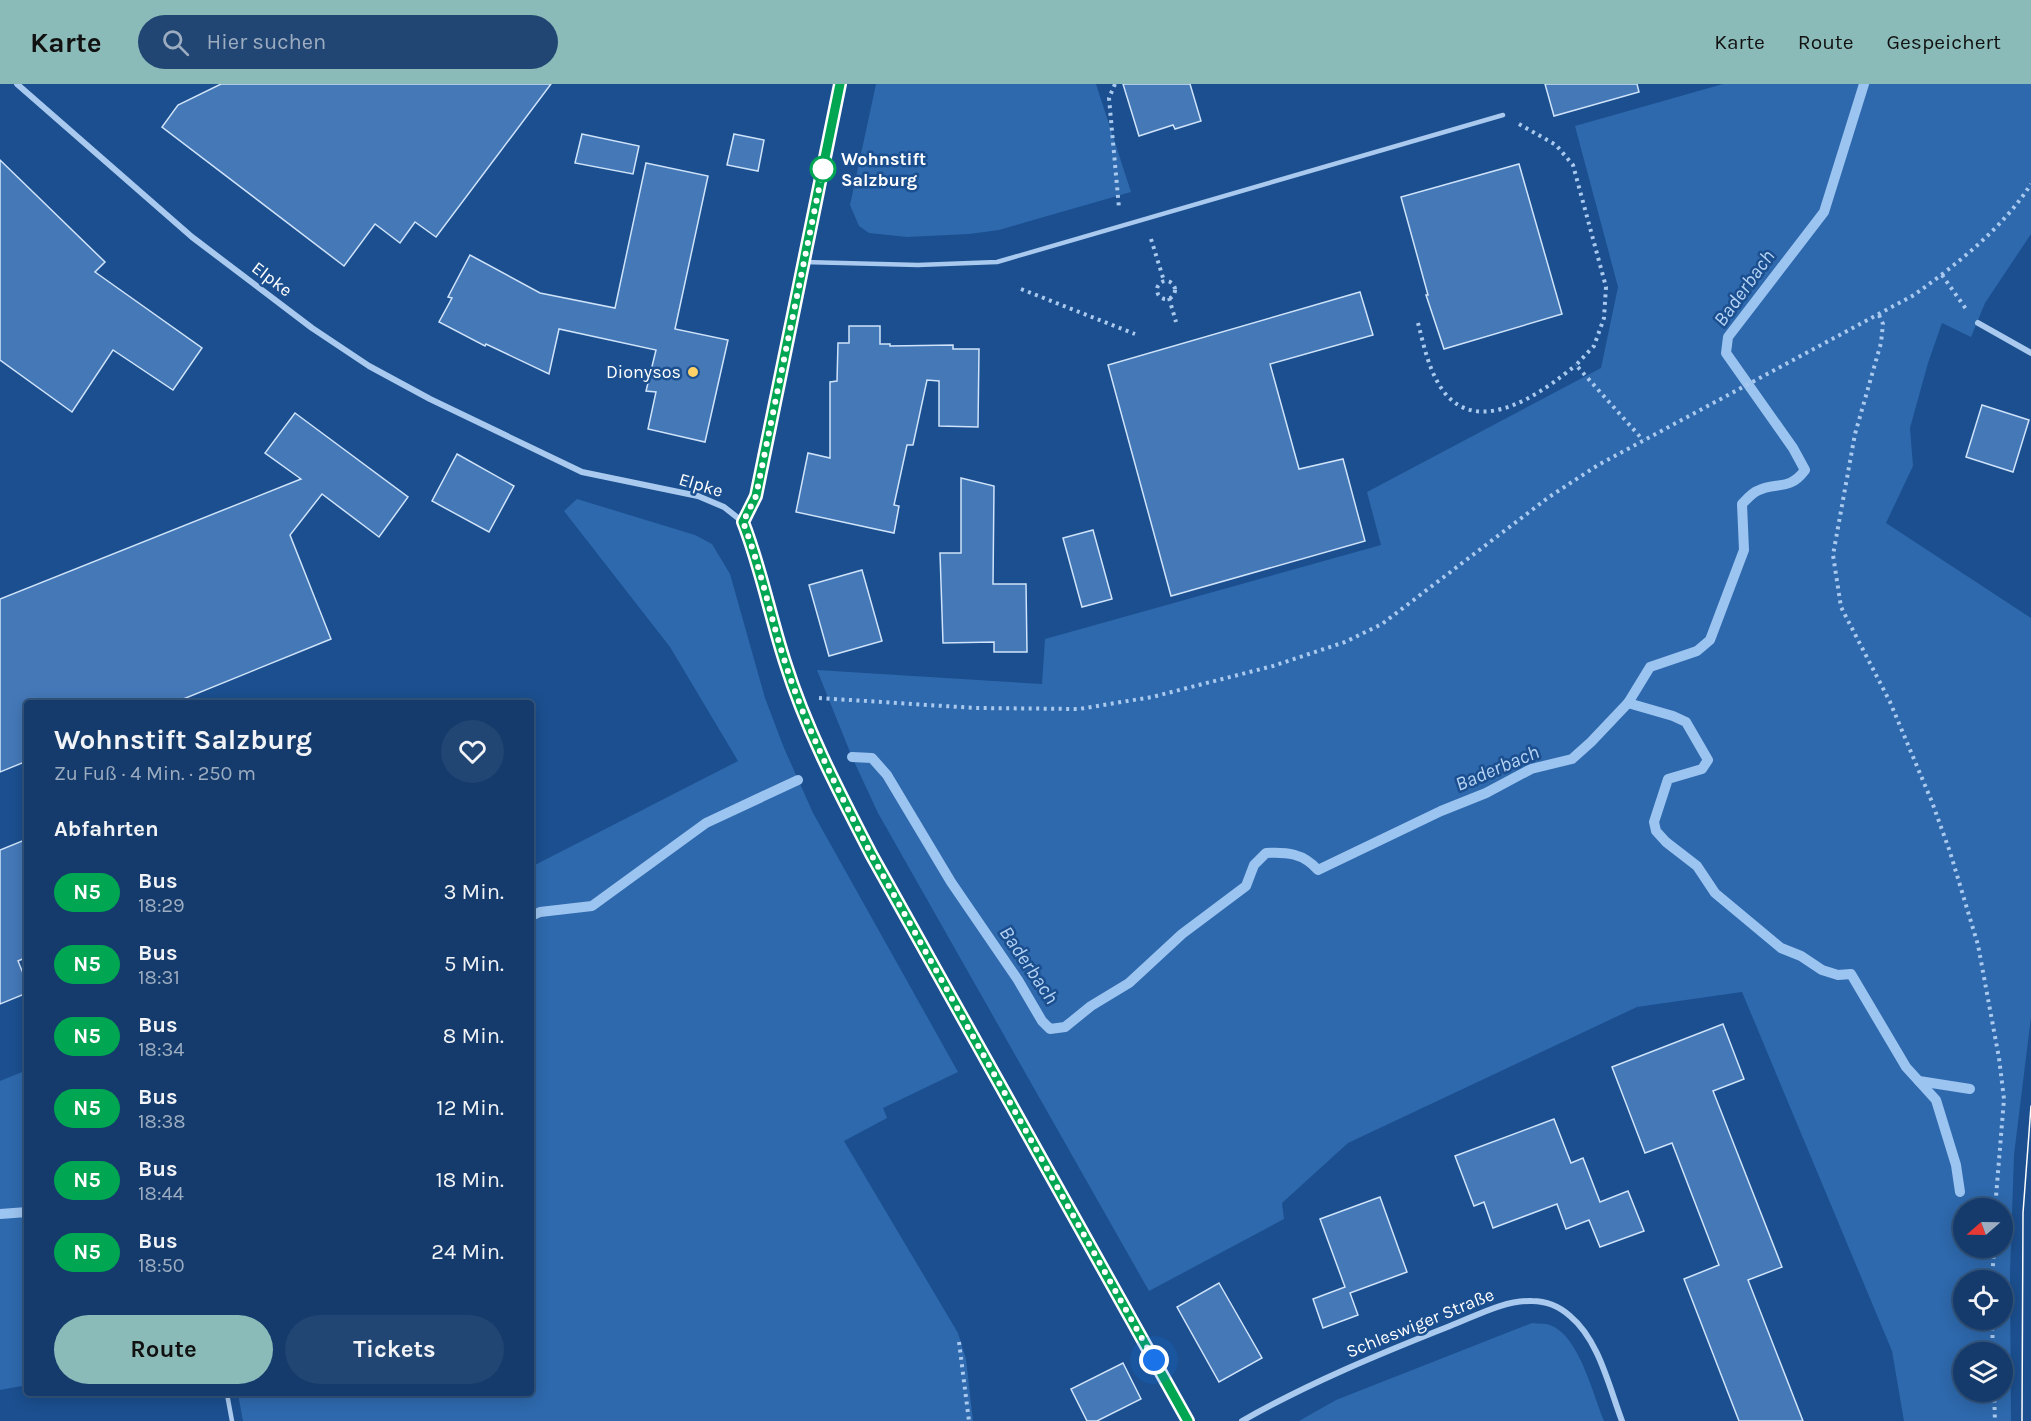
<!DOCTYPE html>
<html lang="de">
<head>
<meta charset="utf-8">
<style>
	:root { --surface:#143b6b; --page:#214673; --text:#f1f3f6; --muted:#9dadc1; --line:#33557e; --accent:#8bbbb9 }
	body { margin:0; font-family:Karla,sans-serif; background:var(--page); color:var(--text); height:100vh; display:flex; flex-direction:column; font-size:22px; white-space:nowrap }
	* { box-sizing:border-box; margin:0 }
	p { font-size:20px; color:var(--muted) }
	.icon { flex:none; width:33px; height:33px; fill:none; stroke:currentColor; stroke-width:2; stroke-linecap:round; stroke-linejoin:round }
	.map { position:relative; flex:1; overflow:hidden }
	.drawer { position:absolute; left:24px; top:616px; width:510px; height:696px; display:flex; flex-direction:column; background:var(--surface); border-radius:6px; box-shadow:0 3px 15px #0003,0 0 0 2px var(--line) }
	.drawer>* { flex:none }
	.badge { padding:0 12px; border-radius:20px; font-size:21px; line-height:39px }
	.needle { width:39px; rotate:250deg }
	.fabs { position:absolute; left:1953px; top:1114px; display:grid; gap:12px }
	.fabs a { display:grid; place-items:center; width:60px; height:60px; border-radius:50%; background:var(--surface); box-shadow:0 3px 15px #0003,0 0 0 2px var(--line); font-size:30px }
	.you { position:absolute; width:30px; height:30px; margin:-15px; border:4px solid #fff; border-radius:50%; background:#1a73e8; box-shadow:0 0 0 9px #1a73e833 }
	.map>.badge { position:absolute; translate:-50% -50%; box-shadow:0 0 0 3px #fff }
	h2 { padding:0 30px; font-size:22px; line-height:54px }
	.round { display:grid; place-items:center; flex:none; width:63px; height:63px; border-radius:32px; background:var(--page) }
	.summary { display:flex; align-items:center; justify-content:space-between; height:102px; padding:0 30px }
	h1 { font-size:28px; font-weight:700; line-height:45px }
	.primary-button { display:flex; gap:12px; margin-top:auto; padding:12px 30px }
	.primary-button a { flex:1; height:69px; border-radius:36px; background:var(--accent); color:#111; font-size:24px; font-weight:700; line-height:69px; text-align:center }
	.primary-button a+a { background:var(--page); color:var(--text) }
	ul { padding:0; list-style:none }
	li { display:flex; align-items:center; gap:18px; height:72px; padding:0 30px }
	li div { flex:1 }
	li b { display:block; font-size:22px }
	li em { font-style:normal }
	li .badge { min-width:66px; font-weight:700; text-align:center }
	header { display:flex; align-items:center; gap:36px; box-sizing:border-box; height:84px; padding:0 30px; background:var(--accent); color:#111 }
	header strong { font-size:28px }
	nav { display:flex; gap:33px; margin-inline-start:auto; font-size:21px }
	.search { width:420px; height:54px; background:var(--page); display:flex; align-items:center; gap:15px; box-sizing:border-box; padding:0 21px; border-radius:33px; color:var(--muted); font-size:22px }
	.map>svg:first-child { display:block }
</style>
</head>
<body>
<header>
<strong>Karte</strong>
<div class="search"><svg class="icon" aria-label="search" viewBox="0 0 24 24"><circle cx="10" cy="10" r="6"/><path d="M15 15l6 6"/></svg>Hier suchen</div>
<nav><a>Karte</a><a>Route</a><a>Gespeichert</a></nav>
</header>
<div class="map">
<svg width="2031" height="1337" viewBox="0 0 2031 1337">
	<rect width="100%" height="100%" fill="#1b4f8f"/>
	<g fill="#2e69ad" fill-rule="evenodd">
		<polygon points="876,0 1096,0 1131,108 999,146 969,150 907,153 869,149 859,142 850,121"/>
		<path d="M1723,0H2031V150L1985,219L1971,253L1942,239L1928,279L1910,344L1913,382L1886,439L2031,534V933L2014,1071L2010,1189L2011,1337H1904L1892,1267L1742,908L1637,923L1348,1059L1282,1119L1284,1135L1149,1207L878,729L852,673L817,586L1042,600L1045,555L1381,461L1367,408L1601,284L1618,203L1575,42ZM1964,1125H2002V1164H1964ZM1964,1197H2002V1236H1964ZM1964,1269H2002V1308H1964Z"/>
		<polygon points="577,415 695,451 712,460 730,490 765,614 784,664 813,729 958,988 883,1024 887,1034 844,1057 958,1249 966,1275 973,1337 243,1337 238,1310 531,1310 531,783 738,677 670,563 564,427"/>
		<polygon points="27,986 27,1301 0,1306 0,997"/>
		<path d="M1532,1239C1538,1240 1545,1239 1550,1241C1579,1251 1593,1311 1604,1337H1299L1336,1316Z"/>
	</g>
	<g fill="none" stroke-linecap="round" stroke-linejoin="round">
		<g stroke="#9cc4f0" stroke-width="10">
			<polyline points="1628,619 1673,632 1686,638 1708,676 1702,685 1668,695 1654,738 1656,747 1666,758 1697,782 1715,809 1781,864 1801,872 1822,886 1838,891 1851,890 1906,983 1936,1016 1956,1081 1960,1108"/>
			<path d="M852,673L872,674L887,691L951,798L1018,896L1042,937L1050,945L1065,943L1091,922L1129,899L1182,850L1246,802L1254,781L1266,769C1287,768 1303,769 1318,786L1441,727L1486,709L1531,685L1572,675L1591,658L1628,619L1650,583L1697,567L1710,556L1744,466L1742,420C1746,416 1752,409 1757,407C1775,397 1789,408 1805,386L1793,364L1726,269L1728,253L1824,128L1864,0"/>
			<polyline points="531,832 540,828 592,822 706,739 798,696"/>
			<polyline points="1919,997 1970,1005"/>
			<polyline points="0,1130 27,1128"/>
		</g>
	</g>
	<g fill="#4478b7" stroke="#cfe3fa" stroke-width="1.5">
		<polygon points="221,0 551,0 436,153 415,138 400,159 375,140 344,182 162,43 178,21"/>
		<polygon points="1123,0 1190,0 1201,37 1175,45 1173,41 1139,52"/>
		<polygon points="1545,0 1637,0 1639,8 1554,32"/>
		<polygon points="582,50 639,62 633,90 575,79"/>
		<polygon points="734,50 764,56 758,87 727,81"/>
		<polygon points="0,76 105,178 95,188 202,264 173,306 113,266 72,328 0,276"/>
		<polygon points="646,79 708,92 675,245 728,256 705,358 648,345 656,308 646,307 656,266 559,245 549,290 486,260 485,262 439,238 452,214 448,213 470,171 540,209 615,224"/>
		<polygon points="1519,80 1562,230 1444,265 1426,211 1428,211 1401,113"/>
		<polygon points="1360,208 1373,251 1270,280 1299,385 1343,375 1365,457 1171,512 1108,281"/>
		<polygon points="849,242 880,242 880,260 890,260 890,262 953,261 953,265 979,265 978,343 939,342 939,297 927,296 913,361 907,361 894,421 899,422 894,449 796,428 808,369 830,374 830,298 837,297 838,259 849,259"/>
		<polygon points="1982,321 2029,336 2013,388 1966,373"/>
		<polygon points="295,329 408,413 379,453 322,410 290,451 331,555 171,620 27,620 27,677 0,688 0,515 301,395 265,369"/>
		<polygon points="457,370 514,402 489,448 432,417"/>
		<polygon points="961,394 994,402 993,500 1026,500 1027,568 994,568 994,558 943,559 940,469 961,469"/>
		<polygon points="1093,446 1112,515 1082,523 1063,454"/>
		<polygon points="862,486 882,557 829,572 809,501"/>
		<polygon points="27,755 27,873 18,877 27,899 27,909 0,920 0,766"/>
		<polygon points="1723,940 1744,995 1713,1007 1782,1183 1748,1196 1803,1337 1739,1337 1684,1195 1719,1181 1672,1059 1645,1069 1612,983"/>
		<polygon points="1554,1035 1571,1079 1583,1074 1600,1118 1628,1107 1644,1147 1600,1163 1589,1136 1566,1145 1557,1120 1493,1144 1484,1118 1474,1122 1455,1072"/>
		<polygon points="1380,1113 1407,1188 1350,1209 1358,1231 1323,1244 1313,1215 1345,1203 1320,1135"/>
		<polygon points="1219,1199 1262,1274 1219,1298 1177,1223"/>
		<polygon points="1123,1279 1141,1315 1097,1337 1087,1337 1071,1305"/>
	</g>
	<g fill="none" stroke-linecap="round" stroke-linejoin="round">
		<g stroke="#a9c9ee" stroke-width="4" stroke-dasharray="3 4.5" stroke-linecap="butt">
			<polyline points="1115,0 1109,14 1119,124"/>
			<polyline points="1519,40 1556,61 1573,81 1606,203 1604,234 1594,262 1576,281 1643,356"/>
			<polyline points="1151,155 1164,197"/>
			<polyline points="1942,191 1966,225"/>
			<circle cx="1166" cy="206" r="9"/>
			<polyline points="1021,205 1135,250"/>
			<polyline points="1169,214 1176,238"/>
			<polyline points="1879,231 1883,240 1881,259 1855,350 1833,471 1841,523 1890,618 1932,718 1950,768 1978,861 1999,974 2004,1015 1995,1125"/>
			<path d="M1418,239C1424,262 1429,288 1444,308C1480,354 1543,308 1576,281"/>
			<path d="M819,614L975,624L1079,625L1152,613L1273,582L1345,558L1382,540L1549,413L1598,381L1914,211C1956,181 2003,144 2031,100"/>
			<polyline points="1992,1197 1994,1164"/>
			<polyline points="1992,1236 1993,1269"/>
			<polyline points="959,1258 969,1337"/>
			<polyline points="1994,1308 1995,1337"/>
		</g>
		<g stroke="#a9c9ee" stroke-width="4.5">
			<polyline points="804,178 918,181 997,178 1503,31"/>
			<polyline points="227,1310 232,1337"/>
		</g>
		<g stroke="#a9c9ee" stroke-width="6">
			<polyline points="17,0 192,153 312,244 369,282 430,315 582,388 698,412 724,423 743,438 756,471 785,577 797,612 837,703 871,770 1188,1337"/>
			<polyline points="1978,239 2031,269"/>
			<polyline points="743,438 757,412 840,0"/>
			<path d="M1242,1337C1309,1299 1379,1270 1450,1242C1476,1232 1504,1216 1532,1217C1546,1217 1560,1223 1570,1232C1599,1256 1609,1303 1622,1337"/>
		</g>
		<polyline stroke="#fff" stroke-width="1.5" points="2022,1337 2023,1129 2031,1022"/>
	</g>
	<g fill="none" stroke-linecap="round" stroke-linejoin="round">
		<g stroke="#fff" stroke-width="14">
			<path id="line" d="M840,0L756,412L743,438C761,484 770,532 785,578C806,645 839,708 871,770L1188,1337"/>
		</g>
		<use href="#line" stroke="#00a651" stroke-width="9"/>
		<path stroke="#fff" stroke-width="6" stroke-dasharray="0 10.8" d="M823,85L756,412L743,438C761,484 770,532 785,578C806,645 839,708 871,770L1154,1276"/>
	</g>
	<circle fill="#fff" stroke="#00a651" stroke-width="3" cx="823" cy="85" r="12"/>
	<circle fill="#ffd166" stroke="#1b4f8f" stroke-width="2" cx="693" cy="288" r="6"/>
	<g text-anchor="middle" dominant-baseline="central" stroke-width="5" stroke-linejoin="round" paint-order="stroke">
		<g font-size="18" font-weight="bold" fill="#fff" stroke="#1b4f8f" text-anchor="start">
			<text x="841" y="75">Wohnstift<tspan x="841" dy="21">Salzburg</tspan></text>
		</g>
		<g font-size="18" fill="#fff" stroke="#1b4f8f">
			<text transform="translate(272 195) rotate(37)">Elpke</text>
			<text transform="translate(701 401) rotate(17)">Elpke</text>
			<text transform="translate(1420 1239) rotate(-22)">Schleswiger Straße</text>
		</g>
		<g font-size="18" fill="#fff" stroke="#1b4f8f" text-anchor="end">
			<text x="681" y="288">Dionysos</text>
		</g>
		<g font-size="20" font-style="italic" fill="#b5d3f5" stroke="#1b4f8f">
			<text transform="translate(1744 204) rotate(-54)">Baderbach</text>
			<text transform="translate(1497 684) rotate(-23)">Baderbach</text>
			<text transform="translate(1029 881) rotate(56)">Baderbach</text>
		</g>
	</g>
</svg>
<div class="fabs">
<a><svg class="needle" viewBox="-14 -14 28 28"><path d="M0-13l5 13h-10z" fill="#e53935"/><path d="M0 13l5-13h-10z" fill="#9dadc1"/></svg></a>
<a><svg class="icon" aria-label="locate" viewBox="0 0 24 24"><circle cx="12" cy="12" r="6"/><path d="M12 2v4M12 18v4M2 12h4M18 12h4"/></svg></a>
<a><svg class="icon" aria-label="layers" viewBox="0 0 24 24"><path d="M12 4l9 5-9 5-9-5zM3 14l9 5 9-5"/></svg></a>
</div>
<div class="you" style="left:1154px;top:1276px"></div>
<section class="drawer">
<div class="summary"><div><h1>Wohnstift Salzburg</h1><p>Zu Fuß · 4 Min. · 250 m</p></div><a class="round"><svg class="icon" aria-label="heart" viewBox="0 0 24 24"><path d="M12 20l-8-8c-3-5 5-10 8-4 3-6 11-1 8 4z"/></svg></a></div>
<h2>Abfahrten</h2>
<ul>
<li><span class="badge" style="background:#00a651;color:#fff">N5</span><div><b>Bus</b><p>18:29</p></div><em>3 Min.</em></li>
<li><span class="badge" style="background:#00a651;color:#fff">N5</span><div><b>Bus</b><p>18:31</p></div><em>5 Min.</em></li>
<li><span class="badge" style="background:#00a651;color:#fff">N5</span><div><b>Bus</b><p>18:34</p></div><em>8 Min.</em></li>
<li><span class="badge" style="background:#00a651;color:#fff">N5</span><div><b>Bus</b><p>18:38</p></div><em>12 Min.</em></li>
<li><span class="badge" style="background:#00a651;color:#fff">N5</span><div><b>Bus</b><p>18:44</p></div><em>18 Min.</em></li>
<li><span class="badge" style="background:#00a651;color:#fff">N5</span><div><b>Bus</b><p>18:50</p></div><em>24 Min.</em></li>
</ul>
<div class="primary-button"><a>Route</a><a>Tickets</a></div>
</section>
</div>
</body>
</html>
